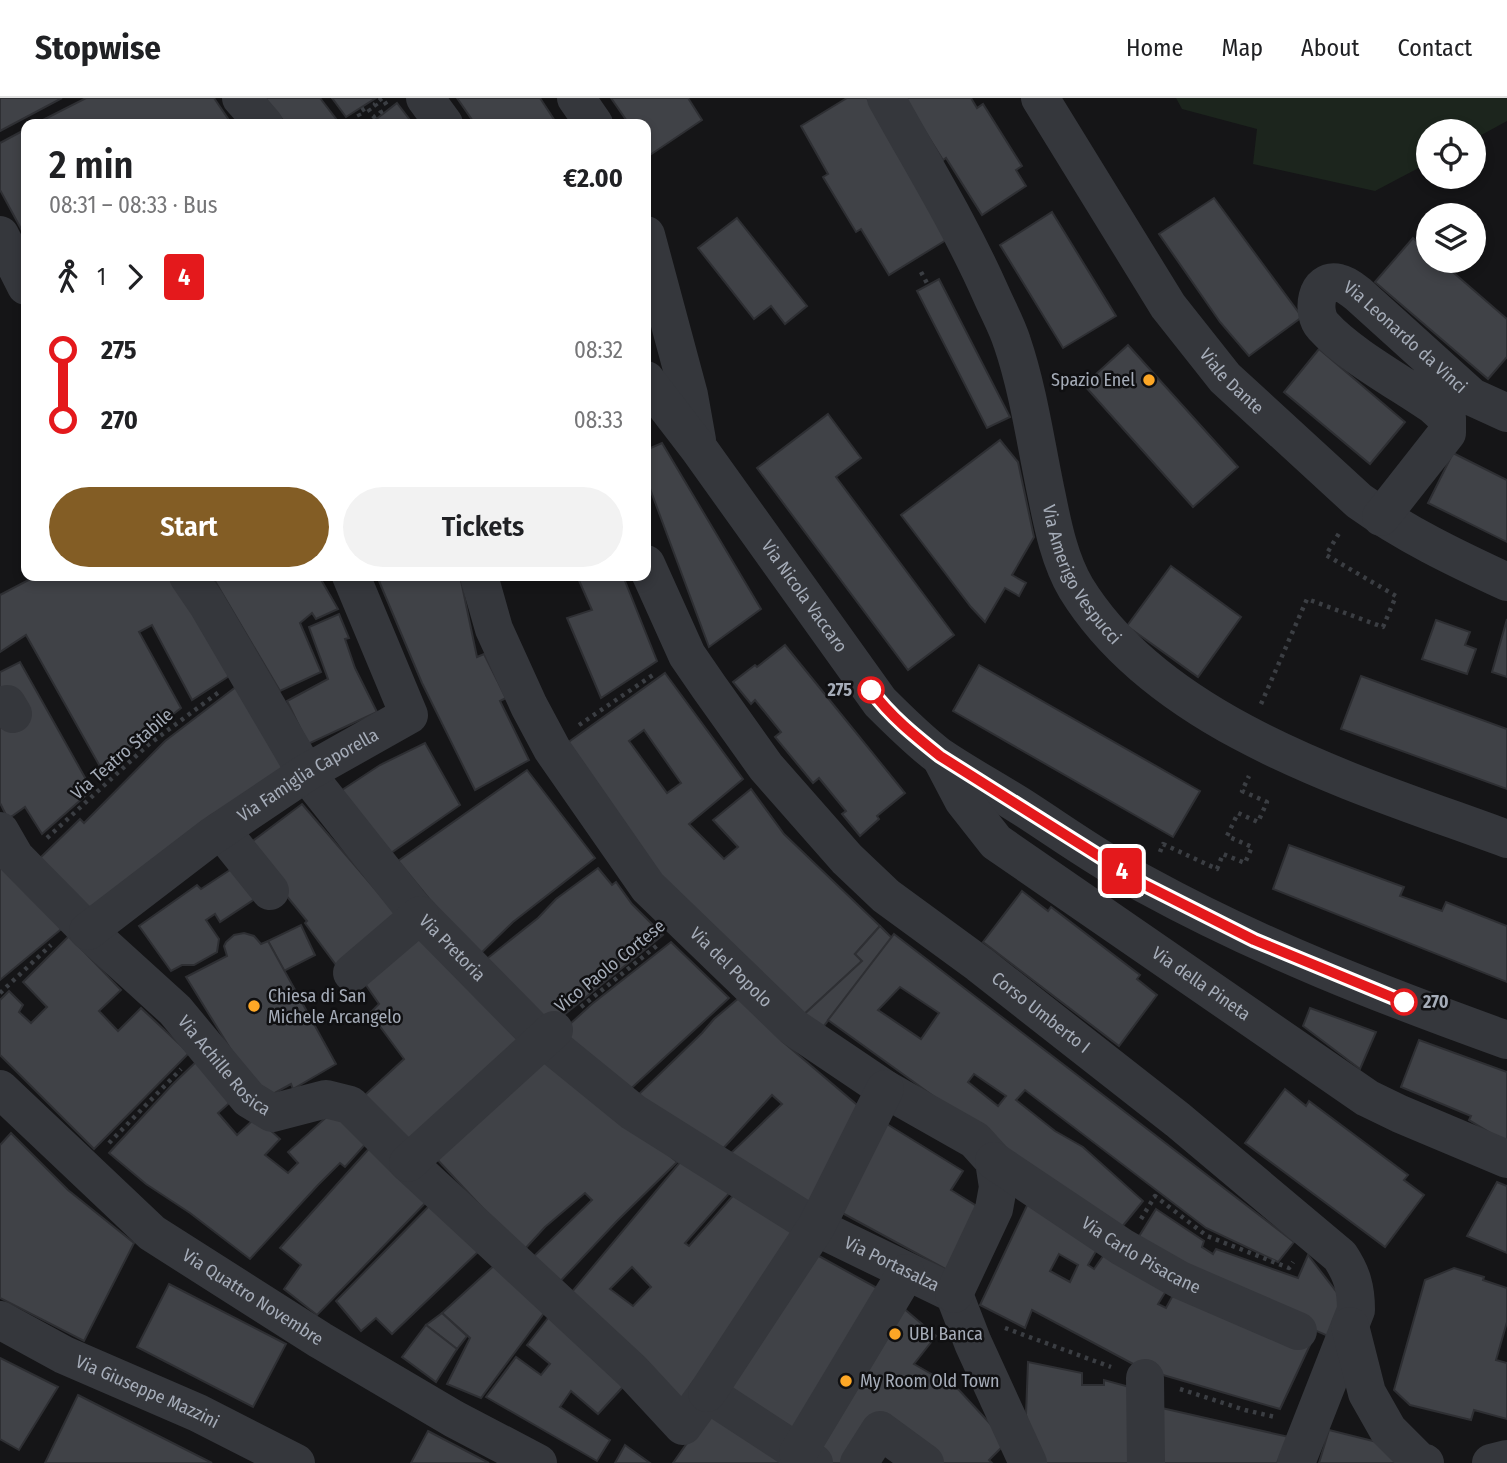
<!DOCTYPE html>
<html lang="en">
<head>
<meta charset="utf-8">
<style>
	:root { --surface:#fff; --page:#f2f2f2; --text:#202124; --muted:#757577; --line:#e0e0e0; --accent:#835d25 }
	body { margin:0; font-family:"Fira Sans Condensed",sans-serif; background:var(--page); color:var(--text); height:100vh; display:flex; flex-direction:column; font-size:26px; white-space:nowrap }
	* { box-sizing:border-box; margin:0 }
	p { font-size:23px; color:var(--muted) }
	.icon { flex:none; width:38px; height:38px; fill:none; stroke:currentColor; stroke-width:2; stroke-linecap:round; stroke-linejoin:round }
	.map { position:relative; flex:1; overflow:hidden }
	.sheet { position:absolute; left:21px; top:21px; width:630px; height:462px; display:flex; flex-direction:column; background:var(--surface); border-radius:14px; box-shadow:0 4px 10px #0003 }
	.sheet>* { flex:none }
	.badge { padding:0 14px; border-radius:5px; font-size:24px; line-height:46px }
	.tools { position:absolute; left:1416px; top:21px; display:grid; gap:14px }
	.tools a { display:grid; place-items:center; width:70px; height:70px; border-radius:50%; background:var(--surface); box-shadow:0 4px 10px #0003; font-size:35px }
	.map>.badge { position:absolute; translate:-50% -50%; box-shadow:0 0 0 4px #fff }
	.legs { display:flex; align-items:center; gap:10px; height:77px; padding:0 28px; font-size:23px }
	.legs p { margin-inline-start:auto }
	.summary { display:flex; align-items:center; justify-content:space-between; height:119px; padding:0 28px }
	h1 { font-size:38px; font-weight:600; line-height:52px }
	.cta { display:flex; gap:14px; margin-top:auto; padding:14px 28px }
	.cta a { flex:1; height:80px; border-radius:42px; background:var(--accent); color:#fff; font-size:28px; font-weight:600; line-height:80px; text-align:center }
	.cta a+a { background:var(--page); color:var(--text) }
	ul { padding:0 28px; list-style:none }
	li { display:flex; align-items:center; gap:24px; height:70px; font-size:26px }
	li i { display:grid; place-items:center; width:10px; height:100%; margin:0 9px; background:currentColor }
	li i::after { content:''; width:18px; height:18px; margin:-9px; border:5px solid; border-radius:50%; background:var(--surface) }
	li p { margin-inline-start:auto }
	li:first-child i { background:linear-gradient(#0000 50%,currentColor 0) }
	li:last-child i { background:linear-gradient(currentColor 50%,#0000 0) }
	header { display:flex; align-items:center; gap:42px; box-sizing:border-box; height:98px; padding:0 35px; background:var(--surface); border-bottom:2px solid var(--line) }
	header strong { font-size:33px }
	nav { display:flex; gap:38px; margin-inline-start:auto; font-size:24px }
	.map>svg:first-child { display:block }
</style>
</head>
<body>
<header>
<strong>Stopwise</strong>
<nav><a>Home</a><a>Map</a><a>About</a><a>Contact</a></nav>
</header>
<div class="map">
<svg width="1507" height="1365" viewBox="0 0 1507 1365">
	<rect width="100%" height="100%" fill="#151517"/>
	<polygon fill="#1c251d" points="1176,0 1507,0 1507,23 1474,41 1474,33 1428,33 1428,65 1375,93 1253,66 1257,31 1182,11"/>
	<g fill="#404247" stroke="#2e2f33" stroke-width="2" fill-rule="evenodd">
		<polygon points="0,0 62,0 0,33"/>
		<polygon points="86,0 214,0 231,25 35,26"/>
		<polygon points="265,0 320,0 340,26 286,26"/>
		<polygon points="332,0 376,0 346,19"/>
		<polygon points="457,0 540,0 557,26 475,26"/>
		<polygon points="611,0 688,0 702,22 650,57 646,52 646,26 629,26"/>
		<polygon points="847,0 867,0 951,139 889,177 861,131 856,134 823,79 828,76 801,28"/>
		<polygon points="904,0 971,0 977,10 983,6 1022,68 1016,72 1026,88 982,117 946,60 943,62"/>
		<polygon points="397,5 413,26 370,26"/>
		<polygon points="26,31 26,140 0,92 0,45"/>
		<polygon points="1214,100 1302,219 1249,258 1220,224 1159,136"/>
		<polygon points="1052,114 1116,218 1063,250 1000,147"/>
		<polygon points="737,120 807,208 785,226 771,208 754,221 698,150"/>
		<polygon points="1413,140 1428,153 1428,163 1440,163 1507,221 1507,259 1488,281 1375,184"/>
		<polygon points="939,181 1010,319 987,330 917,193"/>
		<polygon points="1128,247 1238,369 1193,409 1084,287"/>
		<polygon points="1319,251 1405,324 1370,366 1284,294"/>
		<polygon points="828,316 861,360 836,379 954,537 908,572 757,370"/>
		<polygon points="1000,342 1018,364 1034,439 1012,477 1026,485 1019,498 1005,490 985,524 971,509 901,417"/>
		<polygon points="662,345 761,511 709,549 646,380 646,352"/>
		<polygon points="1453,355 1507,382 1507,444 1428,405"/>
		<polygon points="1171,468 1241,519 1198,579 1127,528"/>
		<polygon points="36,478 176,478 234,575 192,602 152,527 139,534 181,610 102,672 26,537 0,554 0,497"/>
		<polygon points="224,478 319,478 338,511 316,521 312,515 300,525 321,574 280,593 215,483"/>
		<polygon points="389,478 460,478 477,559 484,556 506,600 500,603 529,662 475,692 422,585 379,483"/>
		<polygon points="577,478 623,478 657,563 601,600 567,520 592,512"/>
		<polygon points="339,516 349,540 345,541 355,570 377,614 308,646 287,603 328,581 309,529"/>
		<polygon points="1507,521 1507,579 1492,574"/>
		<polygon points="1436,522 1470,534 1465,547 1476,551 1467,576 1422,561"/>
		<polygon points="785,547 905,695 877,718 879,721 860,738 842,716 846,713 819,680 813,685 775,639 781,634 755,602 751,606 733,584 755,567 757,569"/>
		<polygon points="20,564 92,692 42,736 25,709 8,721 0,705 0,574"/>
		<polygon points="979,567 1200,693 1173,739 953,613"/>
		<path d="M665,575L743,681L689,726L724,761L738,749L713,722L751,691L784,736L880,828L855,856L862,863L799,921L657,777L563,648ZM644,632L681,685L667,695L629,643Z"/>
		<polygon points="1361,578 1507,631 1507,691 1341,631"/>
		<polygon points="241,585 287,670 90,818 40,760 80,721 84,725 165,643"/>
		<polygon points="425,645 460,707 385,759 339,694 380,667"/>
		<polygon points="527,672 595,760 513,824 477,859 398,763"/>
		<polygon points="302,706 401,821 339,871 305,825 307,823 246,748"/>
		<polygon points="1289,747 1404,789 1400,798 1442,813 1446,804 1507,828 1507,884 1273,791"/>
		<polygon points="0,761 65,828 0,882"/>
		<polygon points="239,766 261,797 220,824 215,816 206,822 219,841 217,854 194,867 182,867 171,873 139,828 197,787 201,791"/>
		<polygon points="598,770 612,787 616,784 632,806 663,837 549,929 484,863 538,820 556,801"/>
		<polygon points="1022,793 1048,813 1051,809 1140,877 1137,881 1157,897 1119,948 983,844"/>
		<polygon points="301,827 315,857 284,873 268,843"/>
		<polygon points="880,828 892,840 823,929 799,921 862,863 855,856"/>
		<polygon points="412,832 526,940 414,1049 365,997 404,961 370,915 379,906 361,880"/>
		<polygon points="244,835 254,838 261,846 268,843 336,966 293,991 291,986 262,1002 186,879 227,858 224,848 226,844 234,837"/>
		<path d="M894,836L1294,1144L1278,1164L1206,1130L1025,992L1016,1002L1055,1033L1083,1049L1143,1103L1113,1140L972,1026L828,922ZM900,889L939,915L921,941L878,912ZM974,976L1006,998L998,1008L968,984Z"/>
		<polygon points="69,838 121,892 99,913 118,933 141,910 189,955 94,1051 0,957 0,902 9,893 23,907 19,914 31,925 47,909 23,884"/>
		<polygon points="671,844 729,900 624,997 559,936 592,906"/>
		<polygon points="746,894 782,943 869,1017 817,1116 730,1056 782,1006 772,997 719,1055 637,998 702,935 714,921"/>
		<polygon points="1310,910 1376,934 1360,971 1303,928"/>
		<polygon points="1419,942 1507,974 1507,1045 1469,1022 1471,1018 1401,989"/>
		<polygon points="545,952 677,1064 617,1123 553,1191 528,1164 592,1102 585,1095 545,1129 523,1153 433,1057"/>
		<polygon points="199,961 235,1000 218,1015 237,1037 256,1019 280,1041 265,1057 288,1075 298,1065 288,1054 332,1014 369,1042 345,1069 340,1065 318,1087 250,1161 190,1115 146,1086 109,1055 172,987"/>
		<polygon points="1285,991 1306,1008 1309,1003 1408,1077 1404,1082 1424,1097 1385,1149 1245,1045"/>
		<polygon points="882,1023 963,1073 951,1092 983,1112 953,1175 833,1110"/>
		<polygon points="11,1035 68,1092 134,1145 84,1243 0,1200 0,1047"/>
		<polygon points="374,1045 432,1098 317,1217 284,1191 301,1167 280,1150"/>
		<path d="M686,1057L733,1091L685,1145L689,1148L737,1093L804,1139L681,1316L566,1201ZM632,1169L651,1189L633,1208L610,1191Z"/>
		<polygon points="1497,1084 1507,1088 1507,1155 1467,1138"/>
		<path d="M1031,1099L1099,1148L1088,1167L1094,1171L1108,1151L1171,1185L1158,1206L1166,1210L1178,1188L1310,1247L1280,1311L1163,1277L1135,1267L1032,1212L1025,1230L980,1207ZM1059,1156L1078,1167L1070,1184L1050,1173Z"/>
		<polygon points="434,1103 481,1151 392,1236 376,1220 361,1233 336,1203"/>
		<polygon points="1156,1111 1204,1143 1202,1149 1213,1156 1216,1151 1298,1180 1308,1157 1342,1201 1328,1238 1184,1176 1133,1148"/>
		<polygon points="808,1152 886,1195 796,1349 720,1297"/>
		<polygon points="498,1164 547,1211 481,1300 447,1286 470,1240 442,1215"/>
		<polygon points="1454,1170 1484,1179 1483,1182 1507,1190 1507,1224 1496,1262 1507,1265 1507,1321 1474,1312 1471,1322 1410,1307 1394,1292 1425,1182"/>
		<polygon points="169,1186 286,1246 253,1309 137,1249"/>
		<polygon points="895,1203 936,1238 914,1266 959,1292 1007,1344 989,1362 992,1365 938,1365 877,1320 849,1365 824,1365 803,1352"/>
		<polygon points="442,1215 467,1238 457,1251 426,1227"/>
		<polygon points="552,1215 632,1279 598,1316 571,1293 560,1309 610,1342 597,1363 486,1299 516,1259 541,1277 550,1266 527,1247"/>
		<polygon points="426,1227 457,1251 436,1284 402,1259"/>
		<polygon points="0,1260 58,1289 19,1352 0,1341"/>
		<polygon points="1028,1264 1082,1275 1082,1287 1104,1287 1104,1282 1137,1291 1137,1365 1040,1365 1026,1317"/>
		<polygon points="78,1297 212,1365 45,1365"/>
		<polygon points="1153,1308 1289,1339 1277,1365 1151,1365"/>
		<polygon points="709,1314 804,1365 673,1365"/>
		<polygon points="1329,1332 1401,1350 1396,1365 1319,1365"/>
		<polygon points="428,1333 489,1365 411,1365"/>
		<polygon points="625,1347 650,1365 615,1365"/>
	</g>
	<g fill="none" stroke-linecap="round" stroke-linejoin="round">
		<g stroke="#3b3e43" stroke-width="4.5" stroke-dasharray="3.5 5" stroke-linecap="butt">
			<polyline points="364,26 358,15 367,9 374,19 381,14 375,6 382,0 388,9 390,8"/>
			<polyline points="921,174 928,187"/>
			<polyline points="1261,606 1307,501 1383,529 1396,498 1326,457 1341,432"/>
			<polyline points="579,627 656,575"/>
			<polyline points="47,740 148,647 219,594"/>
			<polyline points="1160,754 1163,746 1217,771 1223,756 1245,765 1252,749 1227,738 1238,715 1258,724 1267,704 1242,693 1249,678"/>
			<polyline points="0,895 51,847"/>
			<polyline points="581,909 659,846"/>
			<polyline points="109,1045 181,971"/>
			<polyline points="1141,1121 1155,1098 1207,1138 1289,1170 1293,1164"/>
			<polyline points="1005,1230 1111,1269"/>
			<polyline points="1180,1291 1245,1312 1275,1319"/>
		</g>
		<g stroke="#35373c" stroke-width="38">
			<polyline points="241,0 264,26"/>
			<polyline points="425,0 444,26"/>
			<polyline points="576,0 594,26"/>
			<path id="s1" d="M886,0C922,65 961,128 991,196C998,212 1007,228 1012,244C1029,294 1036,348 1047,399C1053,429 1060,463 1076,490C1162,630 1361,687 1507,741"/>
			<path id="s2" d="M1040,0L1168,208L1225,280L1359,403C1405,436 1455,460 1507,484"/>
			<polyline points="0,137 26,188"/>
			<polyline points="646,137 689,297 697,342"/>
			<path id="s3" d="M646,282L699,351L880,604C899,623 918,642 939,658C967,677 997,693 1025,711C1065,737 1104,765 1146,787C1261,850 1384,898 1507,942"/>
			<path id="s4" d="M1381,419L1447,335V320L1434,308C1401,285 1349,257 1323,228C1311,215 1315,179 1339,185C1345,186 1353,192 1358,196L1472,299L1507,315"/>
			<path id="s5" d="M646,466L687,557L709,589L766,669L847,761L886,798L979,866L1178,1022L1340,1158C1352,1176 1356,1190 1356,1212L1296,1365"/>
			<path id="s6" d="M188,478L207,506L306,675L412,809L536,935L633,1014L816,1129L954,1196L973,1245L1028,1365"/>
			<path id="s7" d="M479,478L494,531L529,608L552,651L648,789L793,929L885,991L975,1042L994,1063L998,1089L994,1111L954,1196"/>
			<polyline points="0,610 7,606 13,616"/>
			<path id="s8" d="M942,662L963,702L996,744L1367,1000L1400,1016L1507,1061"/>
			<polyline points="221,732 270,793"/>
			<path id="s9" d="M0,733L15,759L88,833L175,912L249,1001L272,1015L326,1001L350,1007L408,1065L632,1273L683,1328L707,1295L814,1365"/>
			<path id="s10" d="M88,833L212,738L306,675L409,617L351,478"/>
			<polyline points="352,875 420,817"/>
			<path id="s11" d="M0,991L152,1135L320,1242L454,1321L538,1365"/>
			<path id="s12" d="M994,1063L1122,1149L1180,1182L1298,1233"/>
			<polyline points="408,1065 554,932"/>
			<path id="s13" d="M0,1222L64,1257L198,1315L296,1365"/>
			<polyline points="1350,1228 1367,1295 1388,1332 1420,1364 1425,1365"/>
			<polyline points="1145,1280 1146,1365"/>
			<polyline points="707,1295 816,1129 885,991"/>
			<polyline points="798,1355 906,1175"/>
			<polyline points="859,1365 880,1332 925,1365"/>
			<polyline points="1491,1365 1507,1361"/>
		</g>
	</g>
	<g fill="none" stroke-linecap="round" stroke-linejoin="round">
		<g stroke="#fff" stroke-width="16">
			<path id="line-1" d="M871,592C890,618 915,638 940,658L1145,787L1254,842L1404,904"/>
		</g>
		<use href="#line-1" stroke="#e4191c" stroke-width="10"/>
	</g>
	<g fill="#fda726" stroke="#101012" stroke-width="2.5">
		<circle cx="1149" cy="282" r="7"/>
		<circle cx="254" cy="908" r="7"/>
		<circle cx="895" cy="1236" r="7"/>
		<circle cx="846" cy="1283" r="7"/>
	</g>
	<g fill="#fff" stroke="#e4191c" stroke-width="3.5">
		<circle cx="871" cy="592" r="12"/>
		<circle cx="1404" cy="904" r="12"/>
	</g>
	<g text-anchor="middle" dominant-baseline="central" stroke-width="5" stroke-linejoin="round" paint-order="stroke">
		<g font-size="18" fill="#a5acb8" stroke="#101012">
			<text stroke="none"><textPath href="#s4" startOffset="422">Via Leonardo da Vinci</textPath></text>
			<text stroke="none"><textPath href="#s2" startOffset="343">Viale Dante</textPath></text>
			<text stroke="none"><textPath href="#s1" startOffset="520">Via Amerigo Vespucci</textPath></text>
			<text stroke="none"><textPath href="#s3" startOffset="268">Via Nicola Vaccaro</textPath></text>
			<text transform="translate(122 656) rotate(-41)">Via Teatro Stabile</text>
			<text stroke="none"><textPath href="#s10" startOffset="270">Via Famiglia Caporella</textPath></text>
			<text stroke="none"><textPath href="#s6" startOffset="458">Via Pretoria</textPath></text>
			<text transform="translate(610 868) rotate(-39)">Vico Paolo Cortese</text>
			<text stroke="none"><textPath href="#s7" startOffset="472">Via del Popolo</textPath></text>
			<text stroke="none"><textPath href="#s8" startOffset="348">Via della Pineta</textPath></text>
			<text stroke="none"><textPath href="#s5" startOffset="607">Corso Umberto I</textPath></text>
			<text stroke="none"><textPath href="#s9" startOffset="326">Via Achille Rosica</textPath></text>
			<text stroke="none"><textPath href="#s12" startOffset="175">Via Carlo Pisacane</textPath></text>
			<text stroke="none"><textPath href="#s6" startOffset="1003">Via Portasalza</textPath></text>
			<text stroke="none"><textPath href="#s11" startOffset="329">Via Quattro Novembre</textPath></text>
			<text stroke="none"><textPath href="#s13" startOffset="164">Via Giuseppe Mazzini</textPath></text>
		</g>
		<g font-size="18" fill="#a5acb8" stroke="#101012" text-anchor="start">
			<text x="1135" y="282" text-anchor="end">Spazio Enel</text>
			<text x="268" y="898">Chiesa di San<tspan x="268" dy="21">Michele Arcangelo</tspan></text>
			<text x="909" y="1236">UBI Banca</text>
			<text x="860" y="1283">My Room Old Town</text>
		</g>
		<g font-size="18" font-weight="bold" fill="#a5acb8" stroke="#101012" text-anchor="end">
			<text x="852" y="592">275</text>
			<text x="1423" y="904" text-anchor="start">270</text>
		</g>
	</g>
</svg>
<div class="tools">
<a><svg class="icon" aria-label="locate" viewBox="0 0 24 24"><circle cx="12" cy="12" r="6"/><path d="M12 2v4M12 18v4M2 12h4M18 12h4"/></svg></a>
<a><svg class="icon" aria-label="layers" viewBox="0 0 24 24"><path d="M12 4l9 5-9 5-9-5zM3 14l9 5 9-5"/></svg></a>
</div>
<b class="badge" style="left:1122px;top:773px;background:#e4191c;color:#fff">4</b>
<section class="sheet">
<div class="summary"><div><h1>2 min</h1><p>08:31 – 08:33 · Bus</p></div><b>€2.00</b></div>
<div class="legs"><svg class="icon" aria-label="walk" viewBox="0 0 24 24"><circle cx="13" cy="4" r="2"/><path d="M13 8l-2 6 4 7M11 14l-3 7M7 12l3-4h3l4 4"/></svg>1<svg class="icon" aria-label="forward" viewBox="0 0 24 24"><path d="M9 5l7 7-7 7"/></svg><b class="badge" style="background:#e4191c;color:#fff">4</b></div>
<ul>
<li><i style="color:#e4191c"></i><b>275</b><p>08:32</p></li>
<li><i style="color:#e4191c"></i><b>270</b><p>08:33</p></li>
</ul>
<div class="cta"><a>Start</a><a>Tickets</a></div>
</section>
</div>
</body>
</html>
